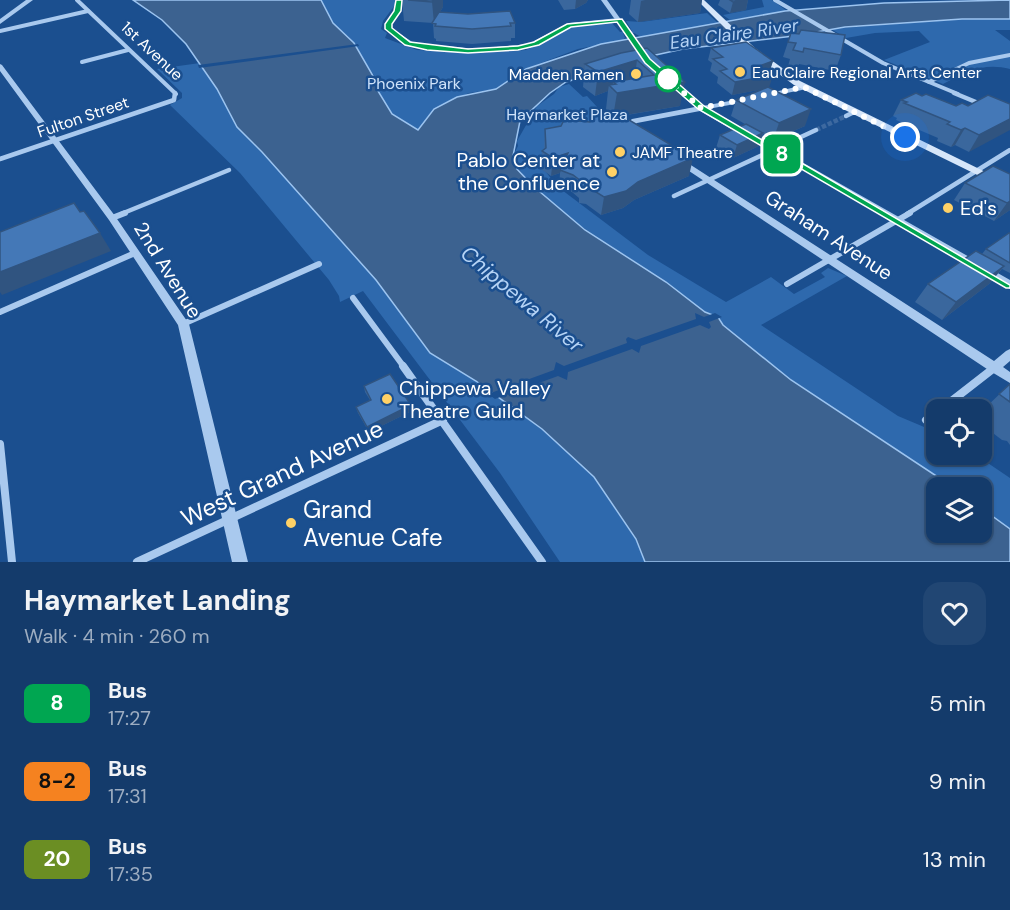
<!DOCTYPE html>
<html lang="en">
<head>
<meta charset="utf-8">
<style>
	:root { --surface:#143b6b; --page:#214673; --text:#f1f3f6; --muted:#9dadc1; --line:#33557e }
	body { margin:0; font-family:"DM Sans",sans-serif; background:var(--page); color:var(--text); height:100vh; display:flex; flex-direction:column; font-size:22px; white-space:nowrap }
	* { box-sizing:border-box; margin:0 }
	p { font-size:20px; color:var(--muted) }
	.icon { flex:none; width:33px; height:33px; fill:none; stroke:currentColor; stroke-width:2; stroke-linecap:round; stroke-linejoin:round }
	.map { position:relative; height:562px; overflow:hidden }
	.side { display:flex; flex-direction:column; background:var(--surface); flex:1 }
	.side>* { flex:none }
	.badge { padding:0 12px; border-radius:9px; font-size:21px; line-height:39px }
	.controls { position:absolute; left:926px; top:399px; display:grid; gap:12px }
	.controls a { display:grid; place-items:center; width:66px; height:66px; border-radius:12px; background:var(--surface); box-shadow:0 2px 4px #0004,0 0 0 2px var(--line); font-size:30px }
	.you { position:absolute; width:30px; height:30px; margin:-15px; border:4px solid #fff; border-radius:50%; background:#1a73e8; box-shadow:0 0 0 9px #1a73e833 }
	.map>.badge { position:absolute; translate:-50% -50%; box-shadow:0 0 0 3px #fff }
	.round { display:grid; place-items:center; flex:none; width:63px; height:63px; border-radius:18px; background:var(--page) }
	.headline { display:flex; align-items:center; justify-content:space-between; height:102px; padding:0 24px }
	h1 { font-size:28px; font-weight:700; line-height:45px }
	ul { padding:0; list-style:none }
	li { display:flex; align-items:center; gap:18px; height:78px; padding:0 24px }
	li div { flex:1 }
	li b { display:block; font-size:22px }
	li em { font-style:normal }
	li .badge { min-width:66px; font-weight:700; text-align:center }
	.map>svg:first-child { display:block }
</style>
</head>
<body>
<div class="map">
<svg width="1010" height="562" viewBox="0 0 1010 562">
	<rect width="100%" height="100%" fill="#1b4f8f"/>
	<g fill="#2e69ad">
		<polygon points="321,0 395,0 395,5 383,21 381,29 387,33 385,38 417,50 479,53 526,50 574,26 612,23 620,32 632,31 626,21 641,22 707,13 718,23 641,37 634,33 623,33 625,38 623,40 578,49 525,69 496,89 469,93 434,109 418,130 392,114 377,91 375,77 349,37 333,23"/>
		<polygon points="762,0 772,0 787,11 730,20 723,15 764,7"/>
		<path d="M962,19H1010V30H995L1010,41V69C984,62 965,72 943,84L884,60L930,42L919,31L875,33L846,38L831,29Z"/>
		<polygon points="200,63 218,90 237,127 262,152 376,280 430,353 476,381 542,429 594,477 636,540 645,562 560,562 500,473 363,291 340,302 339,296 329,280 240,173 170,105 182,98 182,93 157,69"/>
		<path d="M569,84L583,97L587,96L609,120L545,171L558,187L648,255L726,302L771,277L794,294L825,277L821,273L828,268L847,276L761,325L898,416L936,432V454L976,455L1010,478V529L981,508V488L953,487L791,380L723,325L718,317L705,312C677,293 650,271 622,253C589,231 526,195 513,156L518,146L517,141L537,106L554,94L559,87Z"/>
	</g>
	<polygon fill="#3c6290" stroke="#9cc4f0" stroke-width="1.5" points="133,0 321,0 333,23 354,43 380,88 378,91 392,114 418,130 434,109 457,97 496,89 526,69 601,44 785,11 884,3 1010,0 1010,19 962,19 845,27 794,36 683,49 651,56 566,82 550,93 520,121 513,156 517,169 533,186 585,230 666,282 705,312 718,317 723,325 791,380 953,487 936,488 936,532 981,532 981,508 1010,529 1010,562 645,562 636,539 594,477 542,429 476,381 430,353 376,280 262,152 237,127 217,89 186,44 162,20"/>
	<g fill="#1b4f8f">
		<polygon points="358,44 359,46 199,68 198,65"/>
		<polygon points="695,313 704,317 715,313 722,317 709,322 711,327 709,329 700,325 641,346 639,353 632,349 568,372 567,380 558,376 495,399 488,394 554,370 556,362 564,366 627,343 626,339 628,337 636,340 696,319"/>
	</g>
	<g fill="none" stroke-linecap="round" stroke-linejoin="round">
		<polyline stroke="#3d69a0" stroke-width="4.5" stroke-dasharray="4.5 2" stroke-linecap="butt" points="816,130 846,116"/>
		<g stroke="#a9c9ee" stroke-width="4">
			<polyline points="77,0 176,94"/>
			<polyline points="399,0 398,11 388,24 389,29 413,45 475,51 529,46 569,25 619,20"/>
			<polyline points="775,0 883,63 958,94"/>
			<polyline points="0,31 88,11"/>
			<polyline points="82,62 128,50"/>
			<polyline points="929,82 969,63 1010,55"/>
		</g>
		<g stroke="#a9c9ee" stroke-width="4.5">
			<polyline points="954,93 983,105"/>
			<polyline points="846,116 854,112"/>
			<polyline points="0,159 174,100 175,93"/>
			<polyline points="674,196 816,130"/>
			<polyline points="121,214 229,170"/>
			<polyline points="907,214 1010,150"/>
		</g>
		<g stroke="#a9c9ee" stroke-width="6">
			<polyline points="112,218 125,213"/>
			<polyline points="787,284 910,213"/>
			<polyline points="353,298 404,367"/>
			<polyline points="0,312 135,253"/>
			<polyline points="183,324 319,264"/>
		</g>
		<g stroke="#a9c9ee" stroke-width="8">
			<polyline points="403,366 542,562"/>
			<polyline points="940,410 994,368"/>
			<polyline points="926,420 936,412"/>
			<polyline points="0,444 12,562"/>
			<polyline points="137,562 443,420"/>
		</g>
		<g fill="#a9c9ee" fill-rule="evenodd">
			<polygon points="26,0 33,0 0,24 0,19"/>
			<polygon points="601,0 607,0 649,59 648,60 644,60"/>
			<polygon points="0,64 2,65 115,216 189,324 248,562 232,562 178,325 109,220 0,71"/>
			<polygon points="670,82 676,82 703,106 751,97 751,101 708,109 1010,280 1010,289 700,111 637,123 634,125 639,131 638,133 632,133 625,125 632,119 695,107 670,86"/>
			<polygon points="804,85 807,85 807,89 766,97 762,95"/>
			<polygon points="680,158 994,361 1006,351 1010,349 1010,361 1003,367 1010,372 1010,383 990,371 677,163 677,159"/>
		</g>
		<polygon fill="#d6e6fa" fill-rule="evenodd" points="697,0 704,0 755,48 800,81 1010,184 1010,191 794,85 749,52"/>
	</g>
	<g fill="#3a679d">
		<polygon points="402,0 443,0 443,7 440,12 515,23 515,38 511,38 511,41 472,44 436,41 436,39 434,38 433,23 404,21"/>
		<polygon points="558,0 588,0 586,3 575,9 564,10"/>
		<polygon points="631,0 702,0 700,13 638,22 629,14"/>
		<polygon points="720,0 748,0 746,10 730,13 718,5"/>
		<polygon points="791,33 841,55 835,71 799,64 798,68 788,66 790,59 783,57"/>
		<polygon points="647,48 680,106 627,115 629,120 689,176 634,200 623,208 601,215 586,204 579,203 579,198 572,192 559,188 560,173 551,176 541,169 542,151 544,149 545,129 590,122 610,114 606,109 608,91 595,96 583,87 585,64"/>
		<polygon points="711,48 773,61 769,73 769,88 805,126 773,140 763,134 759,146 733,158 716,148 720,135 745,124 731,116 736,100 763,89 732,95 717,83 718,77 710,71 712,63 708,60"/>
		<polygon points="922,96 956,106 1010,104 969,152 955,145 951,147 937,141 938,138 896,120 897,118 893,116 901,100"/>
		<polygon points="1010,174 1010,210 994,221 954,200 965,183"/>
		<polygon points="1010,233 1010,273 1002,269 989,284 942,320 915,302 928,284 982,254 986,249"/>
		<polygon points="1010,384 1010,445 1007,441 1002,440 981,424 981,412"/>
		<polygon points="364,386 411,405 412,411 369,432 358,413 356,407 370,400 365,392"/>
	</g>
	<g fill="#305480">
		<polygon points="433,0 443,0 443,7 434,23 432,2"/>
		<polygon points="576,0 588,0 586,3 575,9"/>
		<polygon points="645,0 702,0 700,13 638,22 641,1"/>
		<polygon points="744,0 748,0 746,10 730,13 733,2"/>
		<polygon points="637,60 634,83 616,84 613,82 612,89 609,85 608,91 595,96 598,72"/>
		<polygon points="773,61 769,73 759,66"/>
		<polygon points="773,75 769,88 732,95 735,82"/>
		<polygon points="685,82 680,106 613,117 617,93"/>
		<polygon points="811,109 805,126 773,140 779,123"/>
		<polygon points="1010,119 1010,130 969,152 979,135"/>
		<polygon points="965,128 955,145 951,147 961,130"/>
		<polygon points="763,133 759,146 733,158 737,145"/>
		<polygon points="568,153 560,173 551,176 553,158"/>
		<polygon points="693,158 689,176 634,200 623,208 601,215 604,197"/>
		<polygon points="1010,201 1010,210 994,221 1007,203"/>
		<polygon points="100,233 111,251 2,295 0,292 0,272"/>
		<polygon points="1004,266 989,284 942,320 956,302"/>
		<polygon points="411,405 412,411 369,432 367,427"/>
	</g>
	<g fill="#4478b7" stroke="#305480" stroke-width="1.5">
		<polygon points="408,0 433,0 432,2"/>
		<polygon points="730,0 744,0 733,2"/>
		<polygon points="510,11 515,23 510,23 511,26 472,29 435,26 436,24 432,23 439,12 468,14"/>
		<polygon points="801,30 845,35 841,55 804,48 803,52 793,50 796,43 788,42 791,33 799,34"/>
		<polygon points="746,42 773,61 759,66 773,75 735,82 720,71 727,69 713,59 723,57 711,48"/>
		<polygon points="647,48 685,82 617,93 609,85 616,84 613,82 654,75 637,60 598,72 585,64 621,53"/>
		<polygon points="768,87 811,109 779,123 736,100"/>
		<polygon points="916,93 922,96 926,94 956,106 962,103 968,106 988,95 1010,104 1010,119 979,135 965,128 961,130 947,124 950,122 904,103 907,102 901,100"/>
		<polygon points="627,113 629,120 693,158 638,182 626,191 604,197 588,187 581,186 581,181 573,175 560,170 568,153 553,158 542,151 546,148 545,129 561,126 563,122 567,120 590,122 592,117 598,114"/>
		<polygon points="746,124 763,133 737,145 720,135"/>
		<polygon points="993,166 1010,174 1010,201 1007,203 965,183"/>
		<polygon points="74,203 80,212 84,211 100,233 0,272 0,232"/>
		<polygon points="1009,233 1010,233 1010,263 986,249"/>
		<polygon points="976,251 1004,266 956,302 928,284"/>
		<polygon points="390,374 411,405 367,427 356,407 371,400 364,386"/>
		<polygon points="1010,384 1010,402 999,394"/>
	</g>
	<polygon fill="#00a651" stroke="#fff" stroke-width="1.5" points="396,0 402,0 401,11 392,24 392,28 410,42 468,49 518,46 534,42 567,24 622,19 650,59 704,106 1010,285 1010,288 1006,288 698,109 645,63 617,22 571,27 539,45 518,50 468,53 427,50 405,45 385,29 385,24 394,11"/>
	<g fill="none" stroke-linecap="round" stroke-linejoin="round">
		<polyline stroke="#fff" stroke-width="6" stroke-dasharray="0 10.8" points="668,79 701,108 804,87 905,137"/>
	</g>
	<g fill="#ffd166" stroke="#1b4f8f" stroke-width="2">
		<circle cx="740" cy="72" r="6"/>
		<circle cx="636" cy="74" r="6"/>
		<circle cx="620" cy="152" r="6"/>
		<circle cx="612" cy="172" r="6"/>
		<circle cx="948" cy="208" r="6"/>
		<circle cx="387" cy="399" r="6"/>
		<circle cx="291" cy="523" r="6"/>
	</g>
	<circle fill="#fff" stroke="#00a651" stroke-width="3" cx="668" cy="79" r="12"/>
	<g text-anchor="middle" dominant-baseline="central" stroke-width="5" stroke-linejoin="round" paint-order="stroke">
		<g font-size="16" fill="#fff" stroke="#1b4f8f">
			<text transform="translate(152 51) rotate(43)">1st Avenue</text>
			<text transform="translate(83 117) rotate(-19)">Fulton Street</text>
		</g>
		<g font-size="16" fill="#fff" stroke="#1b4f8f" text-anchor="start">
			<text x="752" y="72">Eau Claire Regional Arts Center</text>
			<text x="624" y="74" text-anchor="end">Madden Ramen</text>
			<text x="632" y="152">JAMF Theatre</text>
		</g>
		<g font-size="16" fill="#cfe3fa" stroke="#1b4f8f">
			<text x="414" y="83">Phoenix Park</text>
			<text x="567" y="114">Haymarket Plaza</text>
		</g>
		<g font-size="18" font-style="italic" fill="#b5d3f5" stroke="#1b4f8f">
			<text transform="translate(734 34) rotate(-8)">Eau Claire River</text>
		</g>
		<g font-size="20" fill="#fff" stroke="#1b4f8f" text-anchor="start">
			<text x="600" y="160" text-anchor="end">Pablo Center at<tspan x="600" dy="23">the Confluence</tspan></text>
			<text x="960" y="208">Ed's</text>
			<text x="399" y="388">Chippewa Valley<tspan x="399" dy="23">Theatre Guild</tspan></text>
		</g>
		<g font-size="20" fill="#fff" stroke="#1b4f8f">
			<text transform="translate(829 235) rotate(33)">Graham Avenue</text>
			<text transform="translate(168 270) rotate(58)">2nd Avenue</text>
		</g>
		<g font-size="21" font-style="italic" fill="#b5d3f5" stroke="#1b4f8f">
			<text transform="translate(522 299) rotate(40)">Chippewa River</text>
		</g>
		<g font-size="24" fill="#fff" stroke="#1b4f8f">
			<text transform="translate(282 473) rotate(-25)">West Grand Avenue</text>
		</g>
		<g font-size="24" fill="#fff" stroke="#1b4f8f" text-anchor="start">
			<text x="303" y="509">Grand<tspan x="303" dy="28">Avenue Cafe</tspan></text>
		</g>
	</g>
</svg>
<div class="controls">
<a><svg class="icon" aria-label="locate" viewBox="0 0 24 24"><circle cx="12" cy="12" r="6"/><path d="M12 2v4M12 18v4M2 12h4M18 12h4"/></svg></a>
<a><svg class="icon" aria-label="layers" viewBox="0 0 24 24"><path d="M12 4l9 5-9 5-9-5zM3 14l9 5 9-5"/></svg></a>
</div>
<div class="you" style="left:905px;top:137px"></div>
<b class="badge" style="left:782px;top:154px;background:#00a651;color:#fff">8</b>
</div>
<section class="side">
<div class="headline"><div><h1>Haymarket Landing</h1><p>Walk · 4 min · 260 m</p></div><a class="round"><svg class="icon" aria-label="heart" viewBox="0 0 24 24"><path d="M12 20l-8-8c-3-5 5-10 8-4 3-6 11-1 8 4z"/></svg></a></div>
<ul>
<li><span class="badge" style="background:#00a651;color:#fff">8</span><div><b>Bus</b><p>17:27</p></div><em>5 min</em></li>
<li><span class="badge" style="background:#f58220;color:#111">8-2</span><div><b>Bus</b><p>17:31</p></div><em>9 min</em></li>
<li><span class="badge" style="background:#6b8e23;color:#fff">20</span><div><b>Bus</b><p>17:35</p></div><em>13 min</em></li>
</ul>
</section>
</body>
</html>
